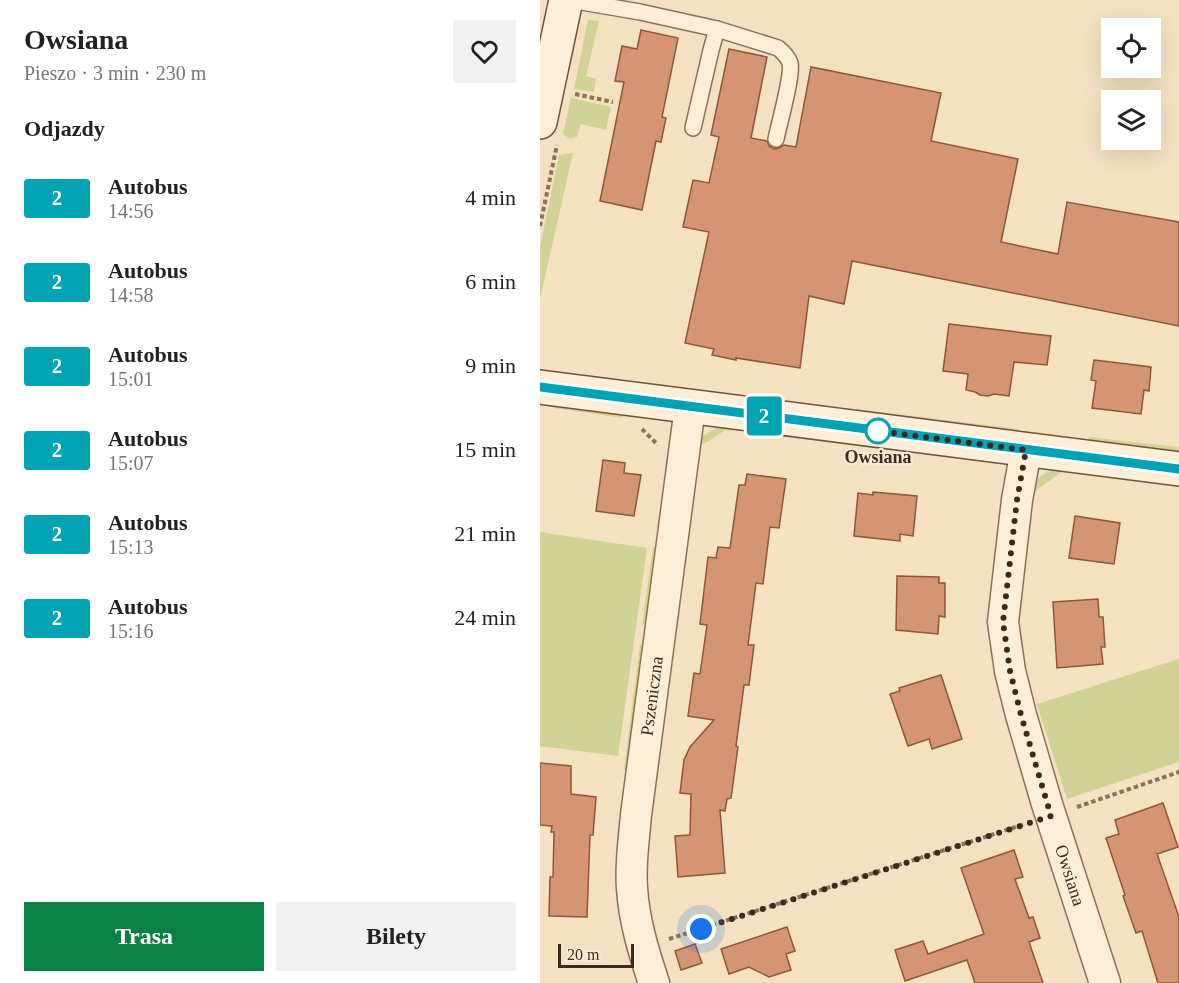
<!DOCTYPE html>
<html lang="pl">
<head>
<meta charset="utf-8">
<style>
	:root { --surface:#fff; --page:#f2f2f2; --text:#222; --muted:#767676; --accent:#0b8043 }
	body { margin:0; font-family:Georgia,serif; background:var(--page); color:var(--text); height:100vh; display:flex; flex-direction:column; font-size:22px; white-space:nowrap }
	* { box-sizing:border-box; margin:0 }
	p { font-size:20px; color:var(--muted) }
	.icon { flex:none; width:33px; height:33px; fill:none; stroke:currentColor; stroke-width:2; stroke-linecap:round; stroke-linejoin:round }
	.map { position:relative; flex:1; overflow:hidden }
	.details { display:flex; flex-direction:column; background:var(--surface); width:540px }
	.details>* { flex:none }
	.badge { padding:0 12px; border-radius:4px; font-size:21px; line-height:39px }
	.fabs { position:absolute; left:561px; top:18px; display:grid; gap:12px }
	.fabs a { display:grid; place-items:center; width:60px; height:60px; border-radius:0px; background:var(--surface); box-shadow:0 6px 24px #0002; font-size:30px }
	.scale { position:absolute; left:18px; bottom:15px; width:76px; box-sizing:border-box; padding-left:6px; border:3px solid #3e2a1d; border-top:0; font-size:16px; line-height:21px; white-space:nowrap; color:#3e2a1d; -webkit-text-stroke:4px #f9ebd3; paint-order:stroke }
	.you { position:absolute; width:30px; height:30px; margin:-15px; border:4px solid #fff; border-radius:50%; background:#1a73e8; box-shadow:0 0 0 9px #1a73e833 }
	.map>.badge { position:absolute; translate:-50% -50%; box-shadow:0 0 0 3px #fff }
	h2 { padding:0 24px; font-size:22px; line-height:54px }
	.round { display:grid; place-items:center; flex:none; width:63px; height:63px; border-radius:0px; background:var(--page) }
	.overview { display:flex; align-items:center; justify-content:space-between; height:102px; padding:0 24px }
	h1 { font-size:28px; font-weight:700; line-height:45px }
	.primary-button { display:flex; gap:12px; margin-top:auto; padding:12px 24px }
	.primary-button a { flex:1; height:69px; border-radius:0px; background:var(--accent); color:#fff; font-size:24px; font-weight:700; line-height:69px; text-align:center }
	.primary-button a+a { background:var(--page); color:var(--text) }
	ul { padding:0; list-style:none }
	li { display:flex; align-items:center; gap:18px; height:84px; padding:0 24px }
	li div { flex:1 }
	li b { display:block; font-size:22px }
	li em { font-style:normal }
	li .badge { min-width:66px; font-weight:700; text-align:center }
	main { display:flex; flex:1; min-height:0 }
	.map>svg:first-child { display:block }
</style>
</head>
<body>
<main>
<section class="details">
<div class="overview"><div><h1>Owsiana</h1><p>Pieszo · 3 min · 230 m</p></div><a class="round"><svg class="icon" aria-label="heart" viewBox="0 0 24 24"><path d="M12 20l-8-8c-3-5 5-10 8-4 3-6 11-1 8 4z"/></svg></a></div>
<h2>Odjazdy</h2>
<ul>
<li><span class="badge" style="background:#00a3b4;color:#fff">2</span><div><b>Autobus</b><p>14:56</p></div><em>4 min</em></li>
<li><span class="badge" style="background:#00a3b4;color:#fff">2</span><div><b>Autobus</b><p>14:58</p></div><em>6 min</em></li>
<li><span class="badge" style="background:#00a3b4;color:#fff">2</span><div><b>Autobus</b><p>15:01</p></div><em>9 min</em></li>
<li><span class="badge" style="background:#00a3b4;color:#fff">2</span><div><b>Autobus</b><p>15:07</p></div><em>15 min</em></li>
<li><span class="badge" style="background:#00a3b4;color:#fff">2</span><div><b>Autobus</b><p>15:13</p></div><em>21 min</em></li>
<li><span class="badge" style="background:#00a3b4;color:#fff">2</span><div><b>Autobus</b><p>15:16</p></div><em>24 min</em></li>
</ul>
<div class="primary-button"><a>Trasa</a><a>Bilety</a></div>
</section>
<div class="map">
<svg width="639" height="983" viewBox="0 0 639 983">
	<rect width="100%" height="100%" fill="#f3e1c2"/>
	<g fill="#d0d395">
		<polygon points="48,20 59,21 46,76 56,79 54,92 34,89"/>
		<polygon points="31,98 71,107 66,130 41,124 37,137 30,139 23,134"/>
		<polygon points="33,153 0,299 0,247 19,155"/>
		<polygon points="13,404 84,412 83,418 13,408"/>
		<polygon points="316,409 478,429 477,433 320,414"/>
		<path d="M184,426H193V431L185,430L169,441L159,446L157,444C163,434 171,429 184,426Z"/>
		<polygon points="549,437 639,447 639,453 549,442"/>
		<path d="M529,468V473L522,472L488,496C496,474 507,470 529,468Z"/>
		<polygon points="0,532 107,548 78,756 0,746"/>
		<polygon points="113,547 118,548 108,623 102,625"/>
		<polygon points="100,644 104,647 90,768 84,770"/>
		<polygon points="639,659 639,762 527,799 497,704"/>
	</g>
	<g fill="#d59574" stroke="#91563a" stroke-width="1.5">
		<polygon points="101,30 138,38 122,117 126,118 121,142 116,141 102,210 60,201 84,82 75,81 82,46 97,49"/>
		<polygon points="189,49 227,57 211,138 227,141 229,146 234,149 239,148 244,145 256,147 271,67 401,93 391,141 478,159 461,242 518,254 527,202 639,222 639,326 312,261 304,304 269,296 260,368 196,358 196,360 172,355 174,349 145,343 169,232 143,227 153,180 169,183 179,137 171,135"/>
		<polygon points="409,324 511,336 507,365 474,362 469,396 454,394 448,396 440,395 435,392 426,390 428,374 403,371"/>
		<polygon points="554,360 611,367 609,391 604,390 601,414 552,408 556,381 551,380"/>
		<polygon points="63,460 85,463 84,473 101,475 94,516 56,511"/>
		<polygon points="207,474 246,479 239,528 230,527 223,584 216,583 208,645 214,645 209,685 204,685 196,746 198,747 191,798 187,799 185,811 180,810 185,873 138,877 135,836 150,835 151,794 140,793 144,760 150,747 174,720 148,716 154,673 160,674 167,625 160,624 168,557 176,558 178,547 190,548 199,485 205,485"/>
		<polygon points="333,492 377,496 373,536 360,534 360,541 314,536 318,493 333,495"/>
		<polygon points="535,516 580,523 574,564 529,558"/>
		<polygon points="357,576 399,577 399,583 405,583 405,617 399,616 398,634 356,630"/>
		<polygon points="558,599 559,617 563,617 565,647 561,647 563,664 517,668 513,602"/>
		<polygon points="401,675 422,739 392,749 389,739 368,746 350,694 360,691 359,688"/>
		<polygon points="0,763 31,766 31,794 56,797 53,835 50,835 47,917 9,916 10,877 13,877 14,832 11,832 12,826 0,825"/>
		<polygon points="623,803 638,847 617,854 639,917 639,983 618,983 602,931 596,933 583,896 585,895 566,838 579,834 575,820"/>
		<polygon points="474,850 483,877 475,879 489,918 493,917 500,938 489,942 503,983 435,983 427,960 365,981 355,950 383,941 388,954 444,934 421,868"/>
		<polygon points="247,927 255,951 246,954 251,970 229,977 209,967 189,974 181,949"/>
		<polygon points="155,944 162,963 141,970 135,951"/>
	</g>
	<g fill="none" stroke-linecap="round" stroke-linejoin="round">
		<g stroke="#8f7057" stroke-width="18">
			<g id="lane">
				<path d="M30,0L100,12L177,29L238,48C243,52 248,57 250,63C253,75 239,124 236,139"/>
				<polyline points="153,128 171,50 177,29"/>
			</g>
		</g>
		<g stroke="#8f7057" stroke-width="33">
			<g id="street">
				<path id="s1" d="M486,450L477,500L463,622L470,671L481,715L507,804L565,983"/>
				<path id="s2" d="M114,983C104,953 94,921 92,888C90,864 94,839 96,815L150,407"/>
			</g>
		</g>
		<g stroke="#71513a" stroke-width="36">
			<g id="secondary">
				<polyline points="0,122 26,0"/>
				<polyline points="0,387 639,469"/>
			</g>
		</g>
		<g stroke="#8f7057" stroke-width="4" stroke-dasharray="4.5 3" stroke-linecap="butt">
			<polyline points="35,94 73,102"/>
			<polyline points="0,226 17,145"/>
			<polyline points="102,429 118,445"/>
			<polyline points="537,807 639,772"/>
			<polyline points="129,939 485,824"/>
		</g>
		<use href="#lane" stroke="#fceed7" stroke-width="15"/>
		<use href="#street" stroke="#fceed7" stroke-width="30"/>
		<use href="#secondary" stroke="#fceed7" stroke-width="33"/>
	</g>
	<g fill="none" stroke-linecap="round" stroke-linejoin="round">
		<g stroke="#fff" stroke-width="14">
			<polyline id="line" points="0,387 639,469"/>
		</g>
		<use href="#line" stroke="#00a3b4" stroke-width="9"/>
		<polyline stroke="#3e2a1d" stroke-width="6" stroke-dasharray="0 10.8" points="161,929 511,816 481,715 470,671 463,622 477,500 486,450 338,431"/>
	</g>
	<circle fill="#fff" stroke="#00a3b4" stroke-width="3" cx="338" cy="431" r="12"/>
	<g text-anchor="middle" dominant-baseline="central" stroke-width="4.5" stroke-linejoin="round" paint-order="stroke">
		<g font-size="18" font-weight="bold" fill="#3e2a1d" stroke="#f9ebd3">
			<text x="338" y="457">Owsiana</text>
		</g>
		<g font-size="18" fill="#3e2a1d" stroke="#f9ebd3">
			<text stroke="none"><textPath href="#s2" startOffset="291">Pszeniczna</textPath></text>
			<text stroke="none"><textPath href="#s1" startOffset="436">Owsiana</textPath></text>
		</g>
	</g>
</svg>
<div class="fabs">
<a><svg class="icon" aria-label="locate" viewBox="0 0 24 24"><circle cx="12" cy="12" r="6"/><path d="M12 2v4M12 18v4M2 12h4M18 12h4"/></svg></a>
<a><svg class="icon" aria-label="layers" viewBox="0 0 24 24"><path d="M12 4l9 5-9 5-9-5zM3 14l9 5 9-5"/></svg></a>
</div>
<div class="scale">20 m</div>
<div class="you" style="left:161px;top:929px"></div>
<b class="badge" style="left:224px;top:416px;background:#00a3b4;color:#fff">2</b>
</div>
</main>
</body>
</html>
